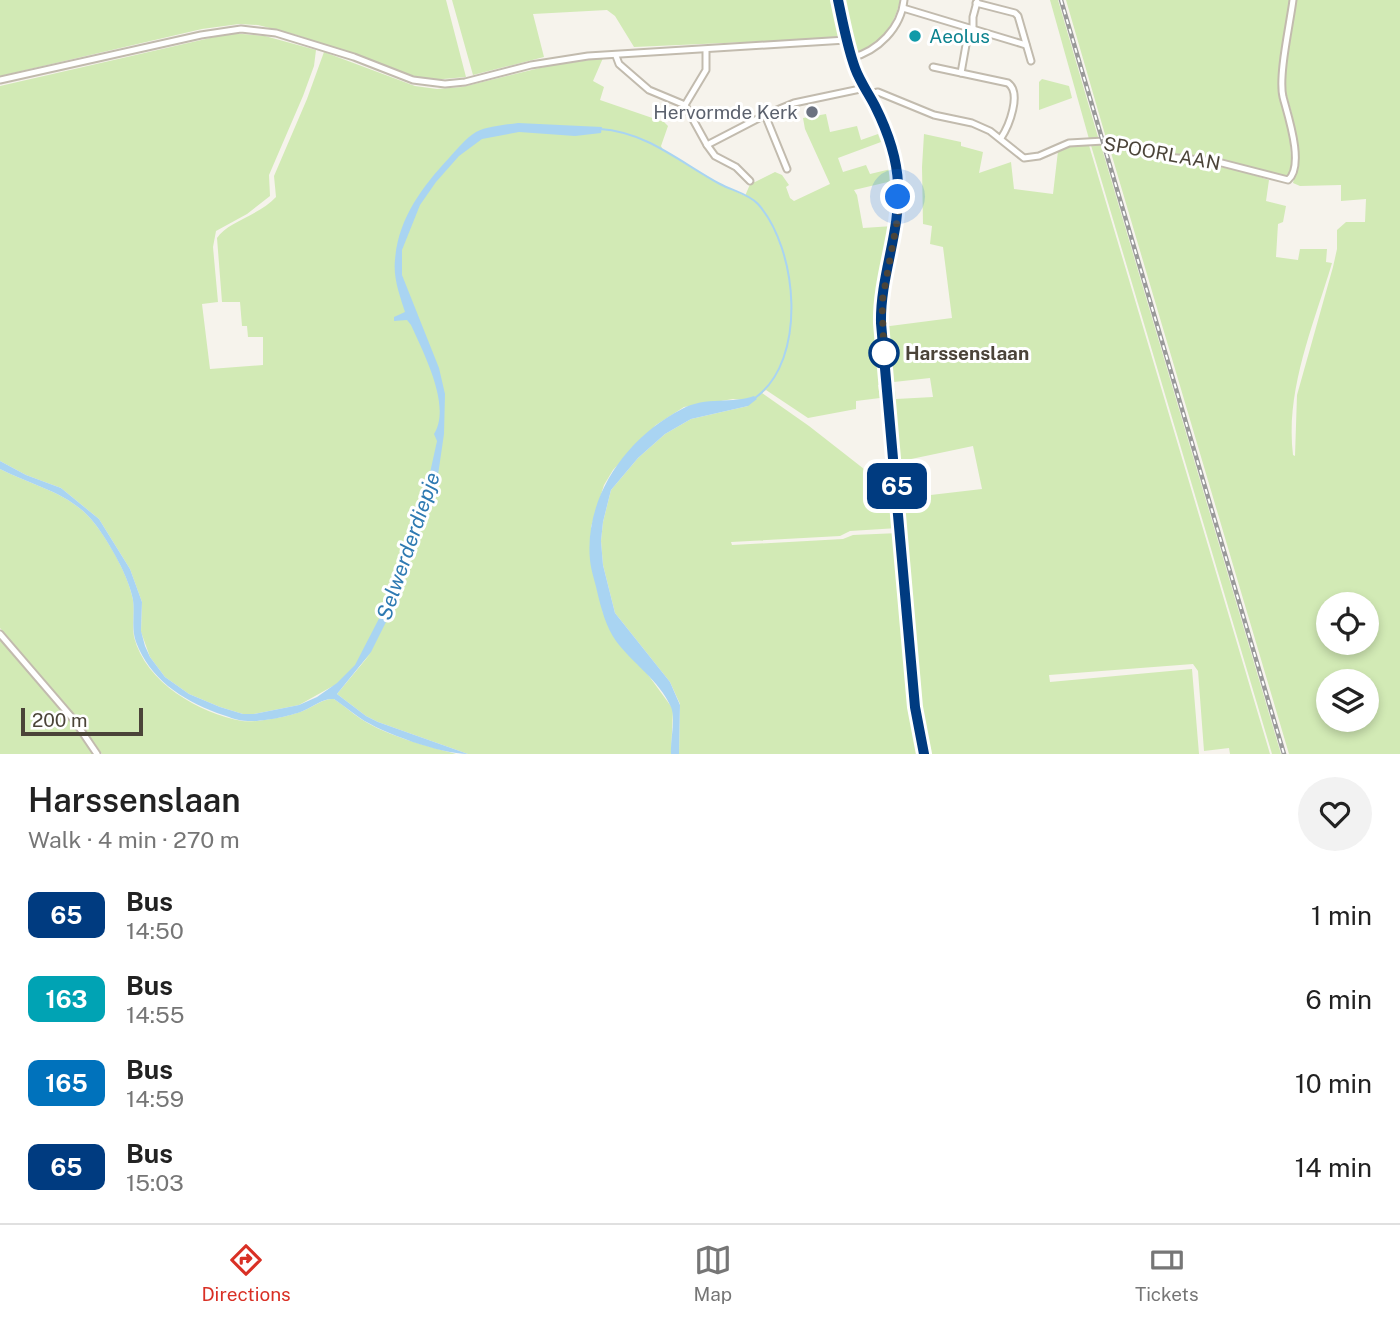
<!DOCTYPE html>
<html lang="en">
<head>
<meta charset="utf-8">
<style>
	:root { --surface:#fff; --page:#f2f2f2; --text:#222; --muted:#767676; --line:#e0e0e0; --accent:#d93025 }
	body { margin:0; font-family:"Public Sans",sans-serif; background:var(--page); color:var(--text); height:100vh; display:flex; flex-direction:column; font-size:26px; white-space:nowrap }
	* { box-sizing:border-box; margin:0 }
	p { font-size:23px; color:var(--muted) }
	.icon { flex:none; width:38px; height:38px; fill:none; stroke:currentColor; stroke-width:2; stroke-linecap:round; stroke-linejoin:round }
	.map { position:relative; height:754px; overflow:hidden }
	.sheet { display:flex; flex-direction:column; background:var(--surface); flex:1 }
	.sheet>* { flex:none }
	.badge { padding:0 14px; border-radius:10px; font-size:24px; line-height:46px }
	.buttons { position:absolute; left:1316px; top:592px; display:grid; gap:14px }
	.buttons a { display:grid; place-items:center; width:63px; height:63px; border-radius:50%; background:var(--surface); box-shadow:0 4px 10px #0003; font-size:35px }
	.scale { position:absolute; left:21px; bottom:18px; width:122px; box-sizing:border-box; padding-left:7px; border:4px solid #4b4439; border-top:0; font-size:19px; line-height:24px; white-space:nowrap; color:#4b4439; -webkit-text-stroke:5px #fff; paint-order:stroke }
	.you { position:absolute; width:35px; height:35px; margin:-18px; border:5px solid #fff; border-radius:50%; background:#1a73e8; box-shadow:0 0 0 10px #1a73e833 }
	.map>.badge { position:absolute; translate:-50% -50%; box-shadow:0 0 0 4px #fff }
	.round { display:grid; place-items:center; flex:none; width:74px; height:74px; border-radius:37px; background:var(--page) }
	.headline { display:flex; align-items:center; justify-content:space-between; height:119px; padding:0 28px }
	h1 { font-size:33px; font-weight:600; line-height:52px }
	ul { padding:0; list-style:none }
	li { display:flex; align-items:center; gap:21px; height:84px; padding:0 28px }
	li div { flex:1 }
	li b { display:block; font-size:26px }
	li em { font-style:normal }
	li .badge { min-width:77px; font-weight:700; text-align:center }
	.menu { display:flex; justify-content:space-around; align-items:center; height:98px; border-top:2px solid var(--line); background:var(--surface); font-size:19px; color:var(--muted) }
	.menu a { display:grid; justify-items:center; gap:4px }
	.menu .selected { color:var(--accent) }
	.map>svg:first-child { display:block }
</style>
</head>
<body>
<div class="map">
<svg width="1400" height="754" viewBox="0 0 1400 754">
	<rect width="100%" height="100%" fill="#f6f3ec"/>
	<g fill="#d2eab5" fill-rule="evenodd">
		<polygon points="0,0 446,0 466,77 432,80 414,76 297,35 258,25 239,24 202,29 0,76"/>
		<polygon points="452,0 832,0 839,38 634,47 615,16 607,10 533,14 544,57 473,75"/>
		<path d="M845,0H900C896,21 879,50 856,55Z"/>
		<polygon points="1050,0 1058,0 1098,137 1089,139"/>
		<polygon points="1066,0 1290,0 1279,92 1286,113 1290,141 1292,173 1286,178 1219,159 1147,150 1106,138"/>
		<path d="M1296,0H1400V754H1289L1109,146C1163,161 1215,161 1269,180L1266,201L1286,206L1283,222L1278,224L1276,257L1298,260L1300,249H1327L1326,262L1332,263C1314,324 1285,390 1293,455L1295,456L1297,395L1333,267L1337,249V230L1346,222H1365L1366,199L1341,201V185L1300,186L1293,183L1298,161L1292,114L1285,89L1286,62ZM1328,604H1367V642H1328ZM1328,681H1367V719H1328Z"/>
		<path d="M232,33L265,36L316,50L314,66L303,96L269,175L270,196L247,214L216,231L213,247L218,302L202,304L210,369L263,365V337H248L247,326H242L240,302H222L217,238C227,222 260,215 276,197L274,176L307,99L324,52L415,86L437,89L462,87L548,66L603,58L593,81L604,87L600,100L664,122L668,126L661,146L663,150L705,176L745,196L751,182H755L775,172L782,175L789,185L786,187L790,198L794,201L830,184L805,129L803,118L826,114L830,132L857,126L861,140L878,134L881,142L838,158L843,172L866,165L870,174L891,169L892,181L854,190L857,195L863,228L893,226L879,297L878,322L883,384L878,385L880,398L856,401V409L808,418L766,390L762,393L809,426L864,469L894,486L898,528L850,531L840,536L731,542L732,545L843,539L853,535L899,533L913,710L922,754H679L680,704L670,682L615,613L603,565L601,541L603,522L611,490L638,458L665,434L691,419L748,406L744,400L733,399L684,407L656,425L613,470L604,485L591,527L603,613L673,709L671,754H468L378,722L366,716L337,694L371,653L341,686H333L299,705L254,714H243L220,707L189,694L165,677L150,657L141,632L142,602L130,569L99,519L61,488L26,475L0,461V86Z"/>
		<polygon points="1042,79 1069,86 1072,98 1039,110 1039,82"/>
		<path d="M924,134L961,142V146L983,152L979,173L1011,162L1014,189L1053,194L1058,151L1069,146L1088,142L1270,754H1230L1229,748L1204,751L1198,671L1193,664L1049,675L1050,682L1192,669L1199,754H927L918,704L901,501L905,498L982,489L973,446L897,462L885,325L890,326L952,318L943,247L930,244L932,226L923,224L922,167ZM930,378L933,397L896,399L894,382Z"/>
		<polygon points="1090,142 1100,142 1281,754 1272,754"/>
		<path d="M0,469C33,486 72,493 95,524C110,543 129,577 133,600C135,612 132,625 134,637C146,683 199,713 242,721C257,723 292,716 305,710C314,706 324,698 334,699C343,705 352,713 361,719C389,737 425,745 456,754H102L73,713L0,628Z"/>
		<polygon points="0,640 77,729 94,754 0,754"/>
	</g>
	<g fill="#a9d4f2">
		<path d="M518,123L602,127L601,133L575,136L519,132L482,139L459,156L436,182L420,205L402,250V275L439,368L445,394L444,434L438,475L430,504L388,618L371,652L337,694L366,716L378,722L468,754C441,754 382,733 360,718C351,712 343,705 334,699C323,698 314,706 305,710C293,716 261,722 248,721C237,721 227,716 217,713C181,699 150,679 136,642C131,628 135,614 133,600C129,577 109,542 95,524C72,493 33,486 0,469V461L26,475L61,488L99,519L130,569L142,602L141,631L145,646L150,657L165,677L189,694L220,707L243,714H254L299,705L317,697L337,683L355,665L387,603L398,564L424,500L437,441L434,434C452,406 423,352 411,325L407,320L394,321V317L405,312C400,296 393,278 395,260C398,219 422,187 449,158C457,149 466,138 476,132C488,126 505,125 518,123Z"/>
		<path d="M754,396L757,399L748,406L691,419L665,434L638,458L611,490L603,522L601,541L603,565L615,613L670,682L680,705L679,754H671C670,740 676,719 671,707C659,680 633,664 616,641C606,627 601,608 597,591C595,581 591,571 590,560C584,497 627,437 682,409C705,396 734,404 754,396Z"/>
	</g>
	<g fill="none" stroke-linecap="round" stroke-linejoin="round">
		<path stroke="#a9d4f2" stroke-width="2" d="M600,129C647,132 681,163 720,184C731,190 749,194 758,204C798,249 808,360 755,398"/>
		<g stroke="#c2bbae" stroke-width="9">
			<g id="minor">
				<polyline points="976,3 1015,13 1018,16 1031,61"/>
				<polyline points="903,8 1026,45"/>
				<polyline points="973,30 973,17 977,2"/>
				<polyline points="616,56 619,64 649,90 685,105 707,145 765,115 794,103 865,88"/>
				<path d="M851,58C878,51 901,28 904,0"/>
				<path d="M933,67L1008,83C1022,93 1009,126 1001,138"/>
				<polyline points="961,73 969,28"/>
				<polyline points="0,80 201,35 241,29 276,33 354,57 413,80 445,84 465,82 531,65 588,56 846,40"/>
				<path d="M869,94L878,92L934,115L972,123L990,131L1024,158L1039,156L1069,143L1104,141L1166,157L1214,161L1288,180C1305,166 1288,116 1283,97C1278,76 1290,24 1293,0"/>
				<polyline points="685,105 706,70 706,50"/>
				<polyline points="765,115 787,169"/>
				<polyline points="707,145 715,156 736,167 750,181"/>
				<polyline points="0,634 74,720 97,754"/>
			</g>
		</g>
		<g stroke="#e6c16a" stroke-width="10">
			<path id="major" d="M838,0C843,25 847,50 857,73C874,111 895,140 898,184C901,231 881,276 881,323L915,707L924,754"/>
		</g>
		<use href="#minor" stroke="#fff" stroke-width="5"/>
		<use href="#major" stroke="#ffe39c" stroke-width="6"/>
		<g stroke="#9a9a9a" stroke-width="4.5">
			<polyline id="rail" points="1061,0 1284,754"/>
		</g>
		<use href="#rail" stroke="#fff" stroke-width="2" stroke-dasharray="5" stroke-linecap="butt"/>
	</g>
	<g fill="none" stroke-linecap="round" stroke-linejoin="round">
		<g stroke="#fff" stroke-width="16">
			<path id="line" d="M838,0C843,23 847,46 855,68C860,82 869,94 875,106C887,130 897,158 898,184C901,231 880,276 881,323L915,707L924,754"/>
		</g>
		<use href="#line" stroke="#003b80" stroke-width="10"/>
		<polyline stroke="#4b4439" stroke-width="7" stroke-dasharray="0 12.6" points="884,353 884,357 882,302 899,211 898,197"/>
	</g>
	<circle fill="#0f9aa8" stroke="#fff" stroke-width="2.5" cx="915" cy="36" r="7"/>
	<circle fill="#6b7280" stroke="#fff" stroke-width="2.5" cx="812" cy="112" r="7"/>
	<circle fill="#fff" stroke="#003b80" stroke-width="3.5" cx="884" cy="353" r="14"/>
	<g text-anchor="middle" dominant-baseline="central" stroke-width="6" stroke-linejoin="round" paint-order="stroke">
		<g font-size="19" fill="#0d838f" stroke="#fff" text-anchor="start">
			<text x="929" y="36">Aeolus</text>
		</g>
		<g font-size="19" fill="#5b616d" stroke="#fff" text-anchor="end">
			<text x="798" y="112">Hervormde Kerk</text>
		</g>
		<g font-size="19" fill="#4b4439" stroke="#fff">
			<text transform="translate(1162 153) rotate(10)">SPOORLAAN</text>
		</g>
		<g font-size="19" font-weight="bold" fill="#4b4439" stroke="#fff" text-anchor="start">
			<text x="905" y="353">Harssenslaan</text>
		</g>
		<g font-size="21" font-style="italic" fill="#2e7ab2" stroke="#fff">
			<text transform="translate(408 546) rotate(-71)">Selwerderdiepje</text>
		</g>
	</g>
</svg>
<div class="buttons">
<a><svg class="icon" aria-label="locate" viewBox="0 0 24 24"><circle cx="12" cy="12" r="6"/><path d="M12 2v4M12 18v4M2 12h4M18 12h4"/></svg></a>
<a><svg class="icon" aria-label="layers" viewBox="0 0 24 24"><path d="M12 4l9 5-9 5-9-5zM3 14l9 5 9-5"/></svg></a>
</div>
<div class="scale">200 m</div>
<div class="you" style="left:898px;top:197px"></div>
<b class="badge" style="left:897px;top:486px;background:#003b80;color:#fff">65</b>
</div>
<section class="sheet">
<div class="headline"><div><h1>Harssenslaan</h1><p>Walk · 4 min · 270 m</p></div><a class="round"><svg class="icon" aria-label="heart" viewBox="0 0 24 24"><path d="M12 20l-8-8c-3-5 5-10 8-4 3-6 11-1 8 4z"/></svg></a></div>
<ul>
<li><span class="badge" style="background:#003b80;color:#fff">65</span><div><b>Bus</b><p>14:50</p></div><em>1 min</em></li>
<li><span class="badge" style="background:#00a3b4;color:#fff">163</span><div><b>Bus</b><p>14:55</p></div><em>6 min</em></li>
<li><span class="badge" style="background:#0072bc;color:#fff">165</span><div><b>Bus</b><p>14:59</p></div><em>10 min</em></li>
<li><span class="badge" style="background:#003b80;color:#fff">65</span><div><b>Bus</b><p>15:03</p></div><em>14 min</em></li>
</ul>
</section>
<nav class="menu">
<a class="selected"><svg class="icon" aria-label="directions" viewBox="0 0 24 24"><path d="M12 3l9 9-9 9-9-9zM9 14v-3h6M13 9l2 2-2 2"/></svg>Directions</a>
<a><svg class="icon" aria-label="map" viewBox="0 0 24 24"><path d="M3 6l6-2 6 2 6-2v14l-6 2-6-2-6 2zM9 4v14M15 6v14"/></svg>Map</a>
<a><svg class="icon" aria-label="tickets" viewBox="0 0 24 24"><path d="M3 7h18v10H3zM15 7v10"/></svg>Tickets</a>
</nav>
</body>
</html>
